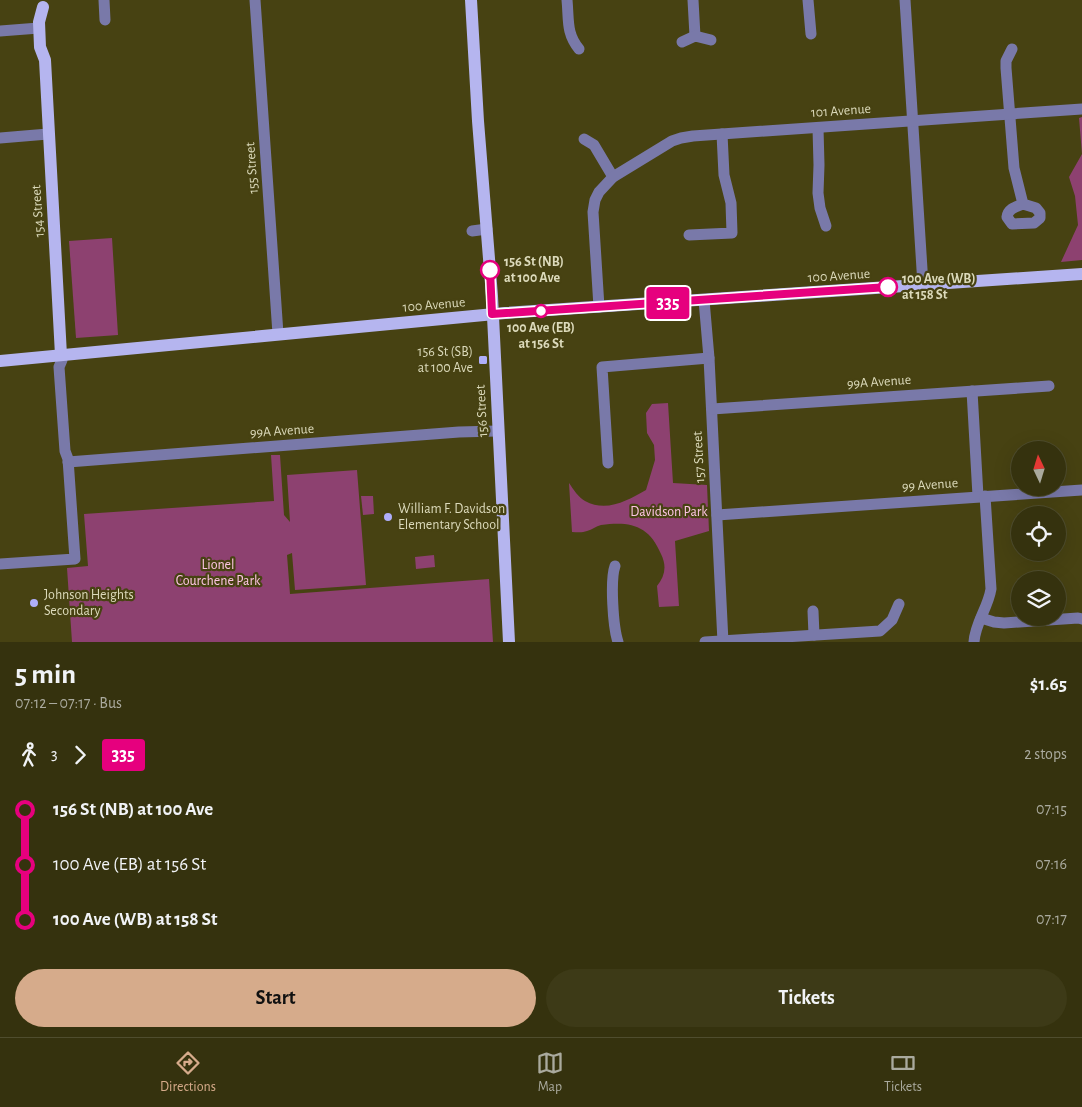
<!DOCTYPE html>
<html lang="en">
<head>
<meta charset="utf-8">
<style>
	:root { --surface:#35320e; --page:#3d3a17; --text:#f1f3f6; --muted:#aaaa9e; --line:#4f4d2e; --accent:#d6ab8b }
	body { margin:0; font-family:"Alegreya Sans",sans-serif; background:var(--page); color:var(--text); height:100vh; display:flex; flex-direction:column; font-size:19px; white-space:nowrap }
	* { box-sizing:border-box; margin:0 }
	p { font-size:16px; color:var(--muted) }
	.icon { flex:none; width:28px; height:28px; fill:none; stroke:currentColor; stroke-width:2; stroke-linecap:round; stroke-linejoin:round }
	.map { position:relative; height:642px; overflow:hidden }
	.panel { display:flex; flex-direction:column; background:var(--surface); flex:1 }
	.panel>* { flex:none }
	.badge { padding:0 10px; border-radius:4px; font-size:18px; line-height:32px }
	.needle { width:32px; rotate:356deg }
	.tools { position:absolute; left:1011px; top:441px; display:grid; gap:10px }
	.tools a { display:grid; place-items:center; width:55px; height:55px; border-radius:50%; background:var(--surface); box-shadow:0 5px 20px #0002,0 0 0 1px var(--line); font-size:25px }
	.map>.badge { position:absolute; translate:-50% -50%; box-shadow:0 0 0 2px #fff }
	.legs { display:flex; align-items:center; gap:8px; height:55px; padding:0 15px; font-size:16px }
	.legs p { margin-inline-start:auto }
	.summary { display:flex; align-items:center; justify-content:space-between; height:85px; padding:0 15px }
	h1 { font-size:28px; font-weight:700; line-height:38px }
	.action { display:flex; gap:10px; margin-top:auto; padding:10px 15px }
	.action a { flex:1; height:58px; border-radius:30px; background:var(--accent); color:#111; font-size:20px; font-weight:700; line-height:58px; text-align:center }
	.action a+a { background:var(--page); color:var(--text) }
	ul { padding:0 15px; list-style:none }
	li { display:flex; align-items:center; gap:18px; height:55px; font-size:19px }
	li i { display:grid; place-items:center; width:8px; height:100%; margin:0 6px; background:currentColor }
	li i::after { content:''; width:12px; height:12px; margin:-6px; border:4px solid; border-radius:50%; background:var(--surface) }
	li p { margin-inline-start:auto }
	li:first-child i { background:linear-gradient(#0000 50%,currentColor 0) }
	li:last-child i { background:linear-gradient(currentColor 50%,#0000 0) }
	.tabs { display:flex; justify-content:space-around; align-items:center; height:70px; border-top:1px solid var(--line); background:var(--surface); font-size:14px; color:var(--muted) }
	.tabs a { display:grid; justify-items:center; gap:2px }
	.tabs .selected { color:var(--accent) }
	.map>svg:first-child { display:block }
</style>
</head>
<body>
<div class="map">
<svg width="1082" height="642" viewBox="0 0 1082 642">
	<rect width="100%" height="100%" fill="#474212"/>
	<g fill="#8d4170">
		<polygon points="1082,117 1082,260 1061,262 1078,225 1075,196 1069,177 1082,154 1079,118"/>
		<polygon points="112,238 118,335 76,338 69,241"/>
		<path d="M668,403L673,483L707,485L709,531L675,541L679,606L659,607L657,586C665,576 667,566 661,554C649,525 630,521 601,525C596,526 592,530 587,531C582,533 577,532 572,532L569,483C573,489 579,498 585,501C607,513 628,500 646,490L655,460L654,445L647,433L646,413L652,404Z"/>
		<polygon points="271,455 280,455 284,515 290,522 287,475 357,470 366,585 295,590 292,553 287,555 290,594 489,579 493,642 72,642 67,568 88,566 84,514 274,501"/>
		<polygon points="361,496 373,496 374,514 363,515"/>
		<polygon points="434,555 435,567 416,569 415,557"/>
	</g>
	<g fill="none" stroke-linecap="round" stroke-linejoin="round">
		<g stroke="#7979a9" stroke-width="11">
			<polyline points="104,0 105,20"/>
			<polyline points="255,0 278,334"/>
			<path d="M567,0C569,20 566,33 579,49"/>
			<polyline points="693,0 695,36"/>
			<polyline points="808,0 811,34"/>
			<polyline points="905,0 923,285"/>
			<polyline points="0,31 39,28"/>
			<polyline points="682,42 695,36 711,40"/>
			<path d="M1012,49L1006,61V68L1014,168L1023,204C1015,207 1008,209 1007,217L1012,224L1034,223L1040,218V213L1036,208L1023,204"/>
			<polyline points="818,128 819,165 818,193 820,208 826,226"/>
			<polyline points="0,138 48,134"/>
			<polyline points="584,139 594,145 613,177"/>
			<polyline points="472,231 487,229"/>
			<polyline points="689,235 732,233 731,203 724,175 722,134"/>
			<polyline points="704,300 709,358 723,642"/>
			<polyline points="599,307 593,212 595,200 599,192 613,177 672,141 681,138 693,136 1082,109"/>
			<polyline points="972,391 978,496"/>
			<polyline points="712,409 1049,386"/>
			<polyline points="68,462 459,432 497,431"/>
			<polyline points="608,463 602,367 709,358"/>
			<polyline points="717,515 1082,490"/>
			<polyline points="0,564 75,559 68,459 65,451 59,367 62,360"/>
			<path d="M615,566C610,580 613,627 618,642"/>
			<polyline points="813,611 814,635"/>
			<polyline points="981,618 994,622 1004,623 1078,618 1082,619"/>
			<polyline points="705,642 880,631 892,620 899,604"/>
			<path d="M974,642C975,623 988,608 991,589L985,496"/>
		</g>
		<g stroke="#b5b5ef" stroke-width="12">
			<polyline points="471,0 478,121 492,296 509,642"/>
			<polyline points="43,7 39,22 40,47 45,60 61,355"/>
			<polyline points="0,361 505,313 1082,274"/>
		</g>
	</g>
	<g fill="none" stroke-linecap="round" stroke-linejoin="round">
		<g stroke="#fff" stroke-width="11">
			<polyline id="line-1" points="490,270 492,314 888,287"/>
		</g>
		<use href="#line-1" stroke="#e6007e" stroke-width="8"/>
	</g>
	<g fill="#fff" stroke="#e6007e" stroke-width="2.5">
		<circle cx="490" cy="270" r="9"/>
		<circle cx="888" cy="287" r="9"/>
		<circle cx="541" cy="311" r="6"/>
	</g>
	<g fill="#afaefa" stroke="#474212" stroke-width="2">
		<rect x="478" y="355" width="10" height="10" rx="2.5"/>
		<circle cx="388" cy="517" r="5"/>
		<circle cx="34" cy="603" r="5"/>
	</g>
	<g text-anchor="middle" dominant-baseline="central" stroke-width="4.5" stroke-linejoin="round" paint-order="stroke">
		<g font-size="14" fill="#dcdabb" stroke="#474212">
			<text transform="translate(841 111) rotate(-4)">101 Avenue</text>
			<text transform="translate(252 168) rotate(-94)">155 Street</text>
			<text transform="translate(38 211) rotate(-94)">154 Street</text>
			<text transform="translate(839 276) rotate(-4)">100 Avenue</text>
			<text transform="translate(434 305) rotate(-5)">100 Avenue</text>
			<text transform="translate(879 382) rotate(-4)">99A Avenue</text>
			<text transform="translate(482 411) rotate(-93)">156 Street</text>
			<text transform="translate(282 431) rotate(-4)">99A Avenue</text>
			<text transform="translate(699 457) rotate(-93)">157 Street</text>
			<text transform="translate(930 485) rotate(-4)">99 Avenue</text>
		</g>
		<g font-size="14" font-weight="bold" fill="#dcdabb" stroke="#474212" text-anchor="start">
			<text x="504" y="262">156 St (NB)<tspan x="504" dy="16">at 100 Ave</tspan></text>
			<text x="902" y="279">100 Ave (WB)<tspan x="902" dy="16">at 158 St</tspan></text>
			<text x="541" y="328" text-anchor="middle">100 Ave (EB)<tspan x="541" dy="16">at 156 St</tspan></text>
		</g>
		<g font-size="14" fill="#dcdabb" stroke="#474212" text-anchor="start">
			<text x="473" y="352" text-anchor="end">156 St (SB)<tspan x="473" dy="16">at 100 Ave</tspan></text>
			<text x="398" y="509">William F. Davidson<tspan x="398" dy="16">Elementary School</tspan></text>
			<text x="44" y="595">Johnson Heights<tspan x="44" dy="16">Secondary</tspan></text>
		</g>
		<g font-size="14" fill="#fdc4e4" stroke="#474212">
			<text x="669" y="512">Davidson Park</text>
			<text x="218" y="565">Lionel<tspan x="218" dy="16">Courchene Park</tspan></text>
		</g>
	</g>
</svg>
<div class="tools">
<a><svg class="needle" viewBox="-14 -14 28 28"><path d="M0-13l5 13h-10z" fill="#e53935"/><path d="M0 13l5-13h-10z" fill="#aaaa9e"/></svg></a>
<a><svg class="icon" aria-label="locate" viewBox="0 0 24 24"><circle cx="12" cy="12" r="6"/><path d="M12 2v4M12 18v4M2 12h4M18 12h4"/></svg></a>
<a><svg class="icon" aria-label="layers" viewBox="0 0 24 24"><path d="M12 4l9 5-9 5-9-5zM3 14l9 5 9-5"/></svg></a>
</div>
<b class="badge" style="left:668px;top:303px;background:#e6007e;color:#fff">335</b>
</div>
<section class="panel">
<div class="summary"><div><h1>5 min</h1><p>07:12 – 07:17 · Bus</p></div><b>$1.65</b></div>
<div class="legs"><svg class="icon" aria-label="walk" viewBox="0 0 24 24"><circle cx="13" cy="4" r="2"/><path d="M13 8l-2 6 4 7M11 14l-3 7M7 12l3-4h3l4 4"/></svg>3<svg class="icon" aria-label="forward" viewBox="0 0 24 24"><path d="M9 5l7 7-7 7"/></svg><b class="badge" style="background:#e6007e;color:#fff">335</b><p>2 stops</p></div>
<ul>
<li><i style="color:#e6007e"></i><b>156 St (NB) at 100 Ave</b><p>07:15</p></li>
<li><i style="color:#e6007e"></i><span>100 Ave (EB) at 156 St</span><p>07:16</p></li>
<li><i style="color:#e6007e"></i><b>100 Ave (WB) at 158 St</b><p>07:17</p></li>
</ul>
<div class="action"><a>Start</a><a>Tickets</a></div>
</section>
<nav class="tabs">
<a class="selected"><svg class="icon" aria-label="directions" viewBox="0 0 24 24"><path d="M12 3l9 9-9 9-9-9zM9 14v-3h6M13 9l2 2-2 2"/></svg>Directions</a>
<a><svg class="icon" aria-label="map" viewBox="0 0 24 24"><path d="M3 6l6-2 6 2 6-2v14l-6 2-6-2-6 2zM9 4v14M15 6v14"/></svg>Map</a>
<a><svg class="icon" aria-label="tickets" viewBox="0 0 24 24"><path d="M3 7h18v10H3zM15 7v10"/></svg>Tickets</a>
</nav>
</body>
</html>
